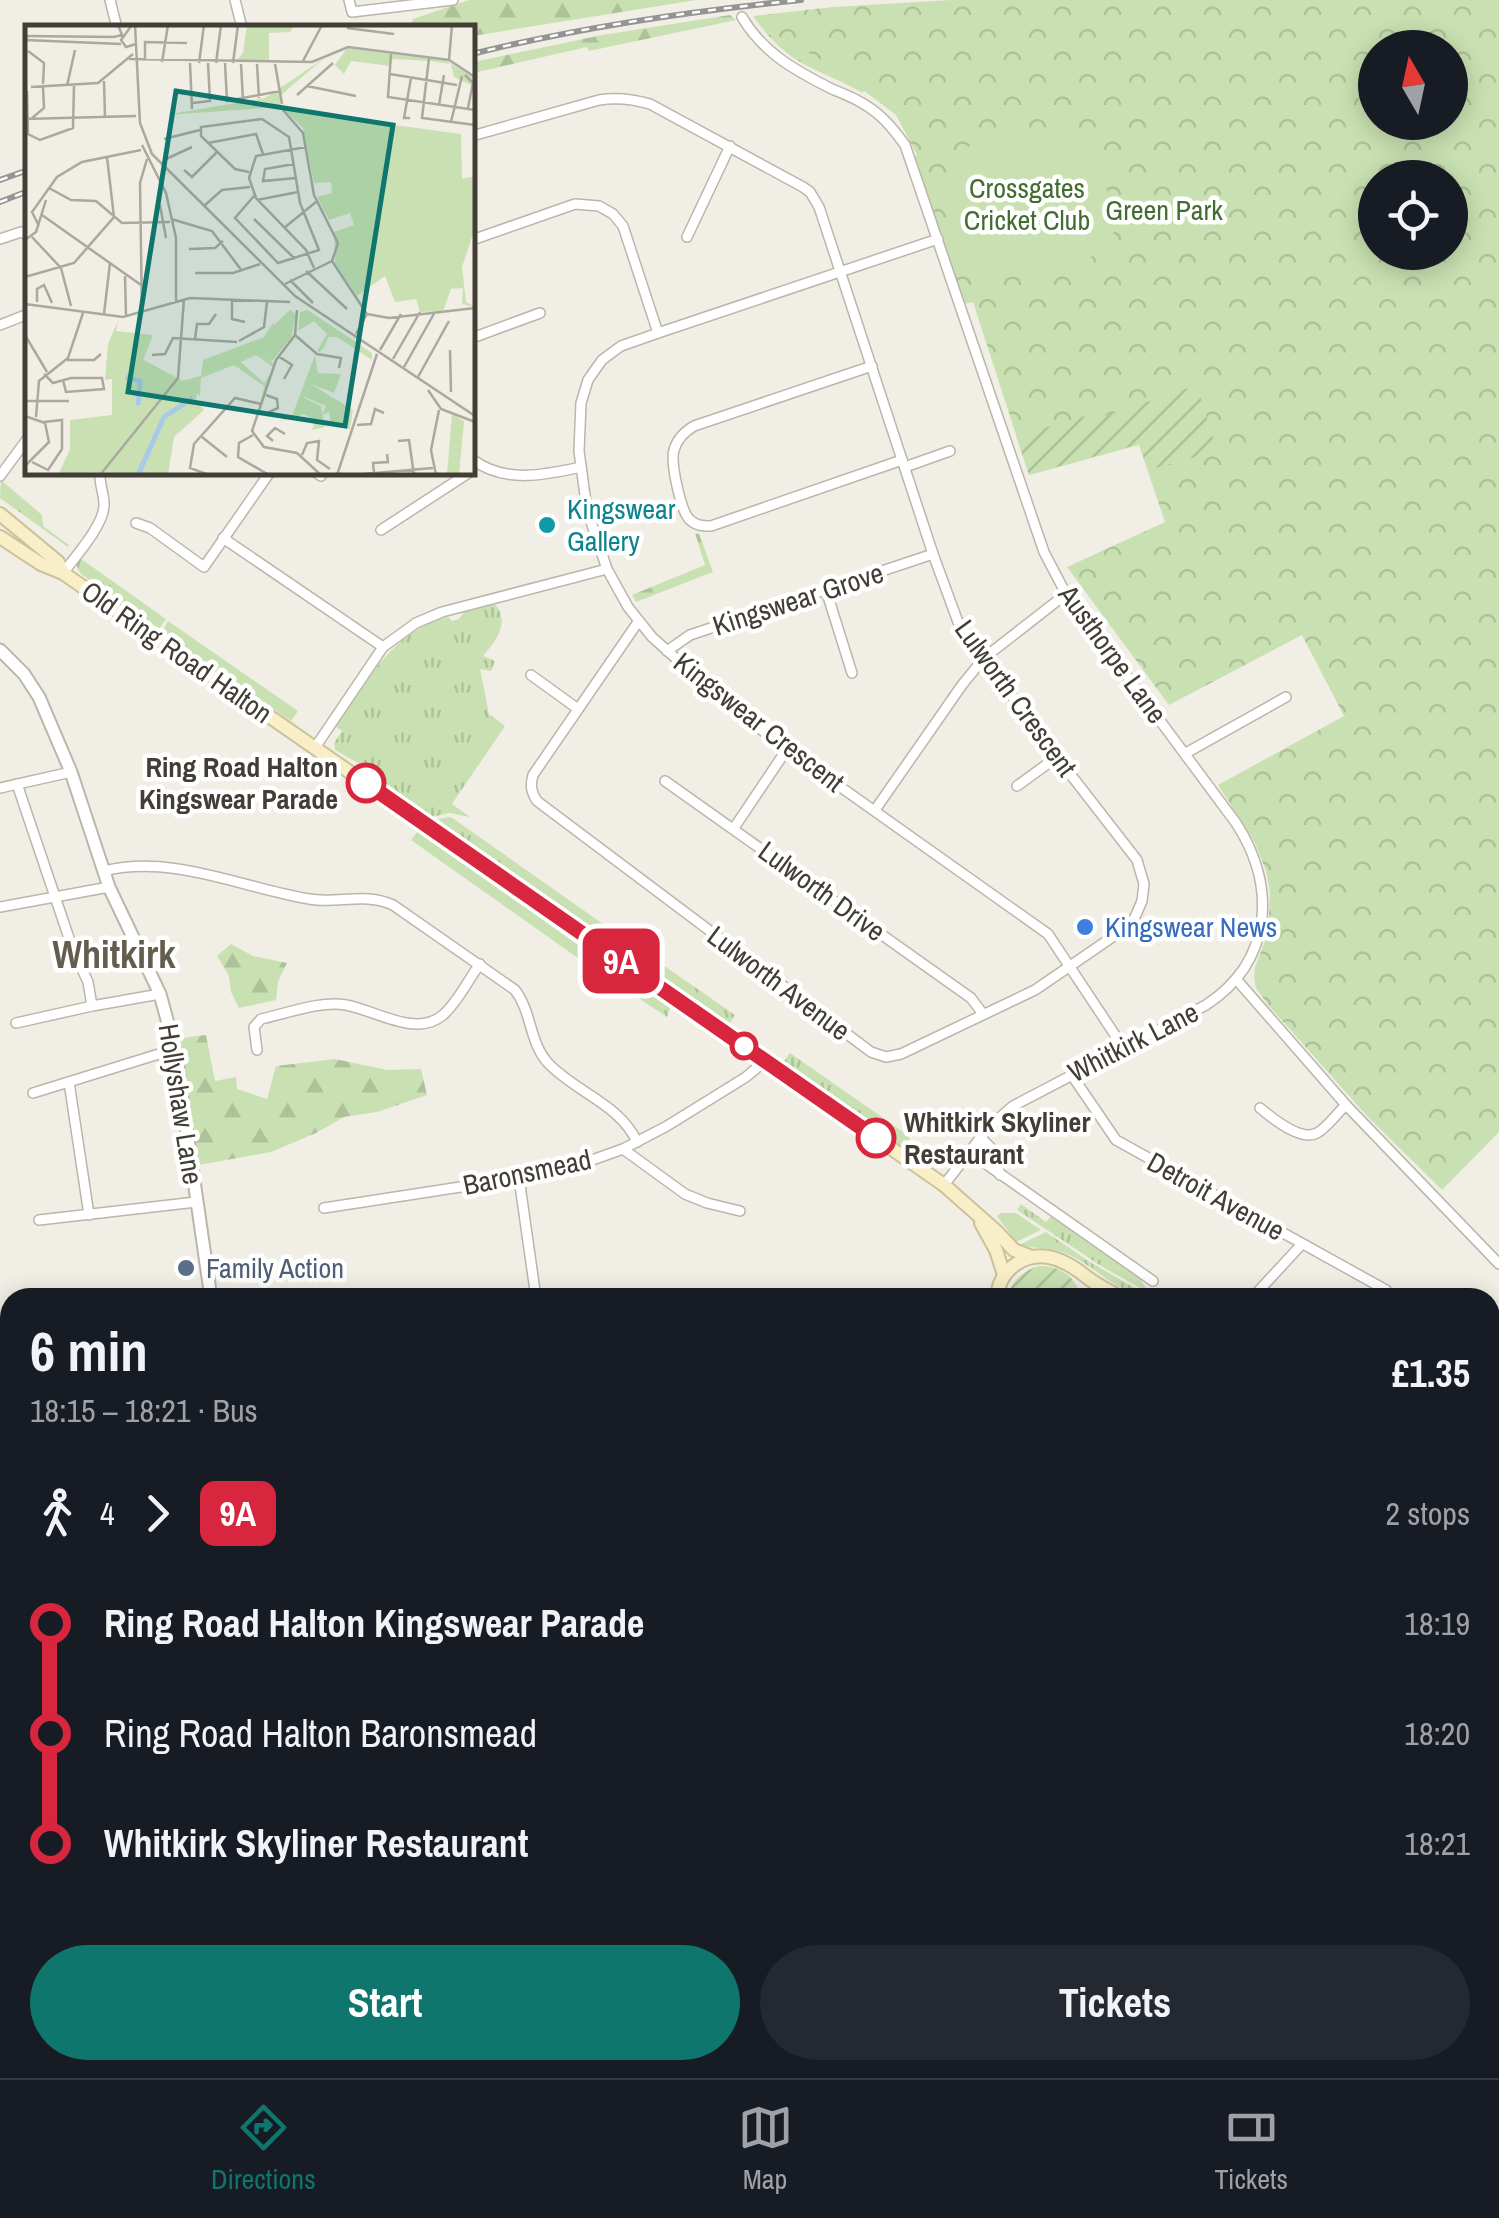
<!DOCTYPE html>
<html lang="en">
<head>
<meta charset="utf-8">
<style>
	:root { --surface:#171b24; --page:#242831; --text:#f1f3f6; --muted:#9ea1a6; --line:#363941; --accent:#0f766e }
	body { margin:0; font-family:"Archivo Narrow",sans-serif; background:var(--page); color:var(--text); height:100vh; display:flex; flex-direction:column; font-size:38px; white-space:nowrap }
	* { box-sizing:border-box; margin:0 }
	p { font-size:32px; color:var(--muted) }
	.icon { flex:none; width:55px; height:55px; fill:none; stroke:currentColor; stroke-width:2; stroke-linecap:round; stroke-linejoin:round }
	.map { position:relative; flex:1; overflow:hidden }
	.drawer { position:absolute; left:0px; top:1288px; width:1500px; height:792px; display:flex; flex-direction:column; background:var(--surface); border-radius:30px 30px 0 0; box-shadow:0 5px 25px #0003 }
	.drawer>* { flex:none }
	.badge { padding:0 20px; border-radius:15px; font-size:35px; line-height:65px }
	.needle { width:65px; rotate:351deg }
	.tools { position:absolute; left:1358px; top:30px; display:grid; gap:20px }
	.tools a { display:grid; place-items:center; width:110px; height:110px; border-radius:50%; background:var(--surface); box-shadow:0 5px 25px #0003; font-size:50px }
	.map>.badge { position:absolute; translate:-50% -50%; box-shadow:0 0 0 5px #fff }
	.legs { display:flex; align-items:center; gap:15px; height:110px; padding:0 30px; font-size:32px }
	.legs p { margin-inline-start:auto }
	.headline { display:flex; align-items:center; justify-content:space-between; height:170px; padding:0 30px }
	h1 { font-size:55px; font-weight:700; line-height:75px }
	.primary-button { display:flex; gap:20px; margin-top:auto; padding:20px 30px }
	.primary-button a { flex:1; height:115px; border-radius:60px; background:var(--accent); color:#fff; font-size:40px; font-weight:700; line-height:115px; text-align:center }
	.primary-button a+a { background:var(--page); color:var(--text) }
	ul { padding:0 30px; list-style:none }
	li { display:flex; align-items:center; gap:35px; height:110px; font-size:38px }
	li i { display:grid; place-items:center; width:15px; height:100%; margin:0 12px; background:currentColor }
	li i::after { content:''; width:25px; height:25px; margin:-12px; border:8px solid; border-radius:50%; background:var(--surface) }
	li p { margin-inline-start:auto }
	li:first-child i { background:linear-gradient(#0000 50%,currentColor 0) }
	li:last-child i { background:linear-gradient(currentColor 50%,#0000 0) }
	.tab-bar { display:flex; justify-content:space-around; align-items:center; height:140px; border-top:2px solid var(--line); background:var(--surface); font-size:28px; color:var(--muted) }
	.tab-bar a { display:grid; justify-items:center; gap:5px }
	.tab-bar .current { color:var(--accent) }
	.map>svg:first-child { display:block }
</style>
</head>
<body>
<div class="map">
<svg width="1499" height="2078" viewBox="0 0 1499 2078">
	<defs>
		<pattern id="grass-tufts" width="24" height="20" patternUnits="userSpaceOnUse" patternTransform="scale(2.5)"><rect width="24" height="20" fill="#c9e1b2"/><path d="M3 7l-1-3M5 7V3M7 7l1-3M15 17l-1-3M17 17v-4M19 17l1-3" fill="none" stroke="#aec29a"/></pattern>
		<pattern id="forest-firs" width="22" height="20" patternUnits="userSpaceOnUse" patternTransform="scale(2.5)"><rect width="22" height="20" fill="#c9e1b2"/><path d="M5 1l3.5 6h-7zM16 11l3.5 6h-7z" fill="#aec29a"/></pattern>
		<pattern id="cemetery-stones" width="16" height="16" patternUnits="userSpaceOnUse" patternTransform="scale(2.5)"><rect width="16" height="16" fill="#c9e1b2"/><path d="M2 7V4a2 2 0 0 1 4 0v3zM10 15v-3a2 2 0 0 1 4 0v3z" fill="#aec29a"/></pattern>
		<pattern id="park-crowns" width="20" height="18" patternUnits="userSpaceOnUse" patternTransform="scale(2.5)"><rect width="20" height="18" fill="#c9e1b2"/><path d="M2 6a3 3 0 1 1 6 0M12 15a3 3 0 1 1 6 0" fill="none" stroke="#aec29a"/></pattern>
		<pattern id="garden-furrows" width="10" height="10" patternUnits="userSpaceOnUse" patternTransform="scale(2.5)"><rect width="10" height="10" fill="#c9e1b2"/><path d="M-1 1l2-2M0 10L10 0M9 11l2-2" fill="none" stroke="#aec29a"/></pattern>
	</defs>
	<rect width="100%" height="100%" fill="#f1eee5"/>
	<g fill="url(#grass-tufts)">
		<path d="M762,28L827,63L864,90L863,93C821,69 795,69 762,28Z"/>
		<polygon points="1,480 42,515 43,526 69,545 68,547 0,498"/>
		<polygon points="77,556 166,619 159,629 81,574 77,568"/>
		<path d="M495,604C510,622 497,640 483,656L495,661L491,671L480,669L489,714L505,726L452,804L470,817L450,813L427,818L399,799L377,778L379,775L335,750L334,743L342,731L335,726C366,683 393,630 448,617L452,621L459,619L464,612Z"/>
		<polygon points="168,621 298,711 291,721 162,632"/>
		<polygon points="451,817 620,936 612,946 432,820"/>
		<polygon points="418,831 599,960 592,968 411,840"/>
		<polygon points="624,938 735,1015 730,1023 693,1003 616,948"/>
		<polygon points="602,962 670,1008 667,1017 596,970"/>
		<polygon points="790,1053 909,1136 910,1148 907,1152 782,1064"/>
		<polygon points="1021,1204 1046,1222 1052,1215 1140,1279 1148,1291 1155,1293 1162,1291 1160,1297 1156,1297 1101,1266 1017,1210"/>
		<polygon points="1001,1213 1016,1213 1041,1230 1016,1242 997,1216"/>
		<path d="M1046,1232L1093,1264L1151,1297C1119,1297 1089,1259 1059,1251C1046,1247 1032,1249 1019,1245Z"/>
	</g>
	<g fill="url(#forest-firs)">
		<polygon points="469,0 696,0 473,36 472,28 404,27 410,26 413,19"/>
		<polygon points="730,15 736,20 589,51 587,47 473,73 473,62 602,35"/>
		<polygon points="695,533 699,534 713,572 636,602 632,595 705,565"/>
		<polygon points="231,944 253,956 287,963 278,982 276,1000 239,1008 231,992 229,976 217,956"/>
		<polygon points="206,1035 215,1081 236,1077 237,1089 267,1099 276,1066 335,1059 387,1070 421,1069 427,1095 377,1112 344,1117 316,1133 271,1152 198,1165 181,1038"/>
		<polygon points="751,2070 880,2070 878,2078 809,2078"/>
	</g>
	<polygon fill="url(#cemetery-stones)" points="10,1551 10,1625 0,1628 0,1555"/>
	<g fill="url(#park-crowns)" fill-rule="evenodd">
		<path d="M951,0H1499V1132L1442,1190L1367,1116L1269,1006L1256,988L1254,977L1255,967L1268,933L1270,892L1266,871L1255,843L1218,785L1344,716L1302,635L1169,705L1067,567L1165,522L1139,445L1029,475L973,302L960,305L909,158L917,155L896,115L827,63L762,28L753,16L833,7ZM1375,48H1450V122H1375ZM1375,178H1450V252H1375Z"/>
		<polygon points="0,1992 10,2070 483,2070 491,2078 0,2078"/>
	</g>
	<g fill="url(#garden-furrows)">
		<polygon points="1197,385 1217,451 1148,470 1139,444 1029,475 1016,436 1096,413 1099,418"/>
		<path d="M1038,1266C1061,1266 1075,1276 1081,1297H1007C1012,1280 1022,1272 1038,1266Z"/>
	</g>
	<g fill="#c9e1b2">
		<polygon points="1033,129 1074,134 1095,147 1116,225 1109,248 1064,270 1015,277 961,266 946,212 942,184 951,164 976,140"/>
		<polygon points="0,1691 10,1692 10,2070 76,2070 77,2078 0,2078"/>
		<polygon points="1490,1937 1499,1941 1499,2078 1393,2078 1388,2070 1490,2070"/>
	</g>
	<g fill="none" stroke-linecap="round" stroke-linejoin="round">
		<g stroke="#a8c9e7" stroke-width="2.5">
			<polyline points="0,1985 10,1985"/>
			<polyline points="74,2070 75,2078"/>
			<polyline points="419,2078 428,2070"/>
		</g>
		<g stroke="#bbb6a9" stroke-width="12">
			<g id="minor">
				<polyline points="110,0 117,28"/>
				<polyline points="235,0 242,28"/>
				<polyline points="349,0 352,12 453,0"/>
				<path d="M742,17C763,53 796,71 832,89C844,94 857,99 867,106C883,116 894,130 905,145L1044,552L1066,594L1236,823C1277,886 1273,961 1206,1005L1013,1106L988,1128L944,1185"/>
				<path d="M472,136L599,100C617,97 633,99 650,104L803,187L810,192L819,207L933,554L958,622L1057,757L1137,860L1144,884L1142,901L1135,917L1130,924L1111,938L1035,990L901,1054L886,1057L871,1052L537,801C531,792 530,785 533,775L638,622"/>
				<polyline points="687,237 730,146"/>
				<polyline points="0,239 21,232 26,234 28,238"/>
				<polyline points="938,239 658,333 621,346 602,360 588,380 581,403 579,451 587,510 607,569 628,607 652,637 726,703 787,749 1048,934 1123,1047"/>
				<polyline points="472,240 575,204 599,206 613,214 623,226 658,333"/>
				<polyline points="0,325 28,314"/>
				<polyline points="472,338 540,313"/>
				<path d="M872,366L694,426C684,432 677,439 674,450C670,463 681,510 689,519C696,526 703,526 711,526L902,460"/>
				<path d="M472,459C504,484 545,475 581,467"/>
				<polyline points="905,467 950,451"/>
				<polyline points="315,472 321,476"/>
				<polyline points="0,476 28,438"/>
				<polyline points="136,523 150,528 204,567 270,472"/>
				<polyline points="381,530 470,472"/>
				<polyline points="223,538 383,647"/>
				<path d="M63,573C75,557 105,524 104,504C104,493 99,484 100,472"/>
				<polyline points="826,590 852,673"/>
				<polyline points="667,651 690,635 933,554"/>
				<polyline points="531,675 578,709"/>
				<polyline points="314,749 383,647 416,623 442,612 607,569"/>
				<polyline points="1186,753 1286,697"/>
				<polyline points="665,781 971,998 983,1014"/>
				<polyline points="17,784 73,950 88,982 92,1006"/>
				<polyline points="1017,786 1057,757"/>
				<polyline points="0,788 71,772"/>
				<polyline points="875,810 962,685 984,658 1066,594"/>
				<polyline points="734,828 787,749"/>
				<path d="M104,871C173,854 242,888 309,899C338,904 365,892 393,905L515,990C532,1012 529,1042 548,1063C575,1092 620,1104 637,1142"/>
				<polyline points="0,907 109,887"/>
				<polyline points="1236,979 1346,1105 1499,1264"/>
				<polyline points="16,1023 92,1006 160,994"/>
				<path d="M257,1050L254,1027L261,1019C285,1014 321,1000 346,1005C375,1010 416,1038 443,1015C458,1002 468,980 480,964"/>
				<polyline points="1071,1074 1116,1140 1386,1290"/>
				<polyline points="69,1082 89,1215"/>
				<polyline points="33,1093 175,1049"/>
				<path d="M1260,1108C1272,1118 1301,1142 1317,1133C1327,1128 1337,1113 1346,1105"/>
				<polyline points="980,1137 992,1149 1000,1175"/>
				<polyline points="623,1149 685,1194 707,1203 740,1211"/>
				<polyline points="969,1152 1153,1281"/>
				<polyline points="519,1178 536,1298"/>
				<polyline points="324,1208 519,1178 578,1165 623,1149 667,1126 746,1077 765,1061"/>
				<polyline points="39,1220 196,1202"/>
				<polyline points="1252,1298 1302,1244"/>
				<polyline points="0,1379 10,1384"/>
				<polyline points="1490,1396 1499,1374"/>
				<polyline points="0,1485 10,1532"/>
				<polyline points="1497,1817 1496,1874 1499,1876"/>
				<polyline points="555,2070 562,2078"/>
				<polyline points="956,2077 969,2078"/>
				<polyline points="687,2078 691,2070"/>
				<polyline points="890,2078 893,2070"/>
				<polyline points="994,2078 995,2070"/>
			</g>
		</g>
		<g stroke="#bbb6a9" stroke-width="15">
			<g id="tertiary">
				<polyline points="0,650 24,674 39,697 71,772 109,887 160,994 175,1049 211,1298"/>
				<polyline points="259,2078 264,2070"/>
			</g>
		</g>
		<g stroke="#cbc29a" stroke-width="16">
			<g id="secondary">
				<polyline points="0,514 58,562 63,573"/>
				<polyline points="0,537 41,564 63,573 944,1185 996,1231 1014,1250 1032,1257"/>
				<polyline points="981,1223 996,1250 1004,1275"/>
				<path d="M997,1298C998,1284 1004,1272 1016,1264C1042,1247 1067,1261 1088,1278C1098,1286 1111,1292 1122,1298"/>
				<polyline points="1490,1453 1499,1457"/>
				<polyline points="1490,1486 1499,1490"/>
				<polyline points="0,1545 10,1540"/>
			</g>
		</g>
		<use href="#minor" stroke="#fff" stroke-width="9"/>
		<use href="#tertiary" stroke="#fff" stroke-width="11"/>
		<use href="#secondary" stroke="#f8efc8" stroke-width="12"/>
		<g stroke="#949494" stroke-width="6">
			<g id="rail">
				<path d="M472,54C580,27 691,11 801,0"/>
				<polyline points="0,180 28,170"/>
				<polyline points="0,202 28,191"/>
			</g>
		</g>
		<use href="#rail" stroke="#fff" stroke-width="2.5" stroke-dasharray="8" stroke-linecap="butt"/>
	</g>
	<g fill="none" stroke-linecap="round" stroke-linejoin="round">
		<g stroke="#fff" stroke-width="22">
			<polyline id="line-1" points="366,783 876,1138"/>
		</g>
		<use href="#line-1" stroke="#d7263d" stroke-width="15"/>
	</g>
	<circle fill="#0f9aa8" stroke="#fff" stroke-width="4" cx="547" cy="525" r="10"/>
	<g fill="#fff" stroke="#d7263d" stroke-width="5">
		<circle cx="366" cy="783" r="18"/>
		<circle cx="744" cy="1046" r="12"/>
		<circle cx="876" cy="1138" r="18"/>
	</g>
	<circle fill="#3f7fe0" stroke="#fff" stroke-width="4" cx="1085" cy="927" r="10"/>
	<circle fill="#5c6f8a" stroke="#fff" stroke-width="4" cx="186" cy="1268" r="10"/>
	<g text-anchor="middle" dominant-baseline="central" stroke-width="9" stroke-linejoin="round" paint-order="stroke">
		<g font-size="28" fill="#436d30" stroke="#fff">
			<text x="1027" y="188">Crossgates<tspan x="1027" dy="32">Cricket Club</tspan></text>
			<text x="1164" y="210">Green Park</text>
		</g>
		<g font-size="28" fill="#0d838f" stroke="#fff" text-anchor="start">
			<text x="567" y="509">Kingswear<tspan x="567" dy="32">Gallery</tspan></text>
		</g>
		<g font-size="28" fill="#423e36" stroke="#fff">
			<text transform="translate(798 599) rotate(-18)">Kingswear Grove</text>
			<text transform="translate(177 652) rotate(35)">Old Ring Road Halton</text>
			<text transform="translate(1113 654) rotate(54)">Austhorpe Lane</text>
			<text transform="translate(1016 698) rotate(54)">Lulworth Crescent</text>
			<text transform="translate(759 722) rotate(38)">Kingswear Crescent</text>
			<text transform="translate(822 891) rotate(36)">Lulworth Drive</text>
			<text transform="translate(779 983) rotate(37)">Lulworth Avenue</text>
			<text transform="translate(1133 1042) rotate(-27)">Whitkirk Lane</text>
			<text transform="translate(181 1104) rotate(81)">Hollyshaw Lane</text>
			<text transform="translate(527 1172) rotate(-12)">Baronsmead</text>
			<text transform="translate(1216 1196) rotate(29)">Detroit Avenue</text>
		</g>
		<g font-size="28" font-weight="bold" fill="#423e36" stroke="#fff" text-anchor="end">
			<text x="338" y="767">Ring Road Halton<tspan x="338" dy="32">Kingswear Parade</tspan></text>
			<text x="904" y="1122" text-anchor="start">Whitkirk Skyliner<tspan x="904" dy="32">Restaurant</tspan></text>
		</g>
		<g font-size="28" fill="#366cbe" stroke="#fff" text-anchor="start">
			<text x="1105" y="927">Kingswear News</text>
		</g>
		<g font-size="28" fill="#4e5e75" stroke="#fff" text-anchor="start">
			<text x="206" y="1268">Family Action</text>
		</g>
		<g font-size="38" font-weight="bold" fill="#645d4e" stroke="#fff">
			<text x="114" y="954">Whitkirk</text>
		</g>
	</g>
	<g transform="translate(25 25)">
		<rect width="450" height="450" fill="#f1eee5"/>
		<path d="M248,298L253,310L247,328L236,331L248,338V342L231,330L216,337L239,358L247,346L236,377L239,361L209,340L176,353L175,371L158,356L176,351L178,335L239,312Z" fill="#c9e1b2"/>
		<path d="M298,34L255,71L256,82L140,90L240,73ZM265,285L271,289L266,313L246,337L234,329L247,328L249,300ZM283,285L347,328V335L312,312H303L300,321L295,327L292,326L302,309L289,296L273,306L275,287Z" fill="#c9e1b2"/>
		<path d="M222,0H269L265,7L244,8V37H210L218,28ZM322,23L421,36L450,53V62L429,52L426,39L405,36L368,34L365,41L326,36L319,49L310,40ZM259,85L436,109L437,154L450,151V203L437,242L441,277L450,282L437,279L438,263L426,264L418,286L395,287L391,274L370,277L360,251L332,271L310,238L309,207L329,200L325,188L304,195L292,172L307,168L306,157L289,158L278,103ZM290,330L293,348L316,349L309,368L286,359L279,373L296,381L300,402L287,405L290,395L279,389L253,397L267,391ZM117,334L158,356L176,351L171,374L179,385L149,412L143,450H33L45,424V395L87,390V351L111,355ZM427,389L439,396L434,450H422Z" fill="#c9e1b2"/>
		<path d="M93,296L91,306L128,310L111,353L113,381L95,378L98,352L80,355L83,319ZM286,359L328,385L325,404L306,401L304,387L297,390L301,381L280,372ZM85,394L99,399L74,439L51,421L60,401L74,408V416Z" fill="#c9e1b2"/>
		<path fill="none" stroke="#a8c9e7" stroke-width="5" d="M101,352L115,356L113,380M113,450L139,392L168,373"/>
		<path fill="none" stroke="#aba89f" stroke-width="2.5" d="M107,0L96,15L101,22L111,19M110,0L115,98L127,129L270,271L450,391M322,3L369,9M0,11L89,12L97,10L93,0M0,15L96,19M3,26L19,38L18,59M366,29L363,72L450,85M404,33L397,93L450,100M104,34L287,37L323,22L424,35L450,52M120,34V17L162,18M424,35L427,0M278,36L297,0M137,37L143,0M165,38L167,84M174,38L179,0M191,38L196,0M200,38L202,76L255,66M208,38L213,0M216,39L218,76M232,39L234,73M250,39L257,79M365,49L432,60M440,50L448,58L443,83M79,56L80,92M42,61L50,25M282,61L331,71M6,62L73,58L108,29M2,66L3,109L15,115L48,103L49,61M272,70L308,38M168,78L185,76L183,38M414,80L419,50M258,85L278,108L289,170L313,218L307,236M7,93L19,83L18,62M385,93H379L386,53M0,94L111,91M426,97L437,51M139,114L175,105M183,118L231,109L238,129M117,120L141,168L151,213V277M281,122L231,131L224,153L231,173L281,225L289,243M139,135L167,122M269,139L240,144L238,156L271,153M159,145L167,152L192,127M224,147L210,144L176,111V102L237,94L264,112L275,178L294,225L253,238L210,193L229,171M24,163L46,175L71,176L97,198L145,197M232,175L273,167M135,180L141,213M179,181L197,165L225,162M17,190L116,260M146,194L187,206L217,246M229,194L270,234M14,201L7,187L32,152L57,137L116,125M259,203L291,177M7,212L36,243L46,281M0,215L11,207L21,175M164,224L190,223L198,216M307,236L342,289L331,309M281,246L322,284M170,248H208L235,239M100,251L101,292M0,252L49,238L89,192L82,132M265,255L288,278M260,259L307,236M207,274V294L220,297M12,277V264L19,260L27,278M0,279L98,292L165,273L265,277M272,285L270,310L251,335L227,406L239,422L272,428L296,450M79,289L85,238M117,289L115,158L122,134M342,289L364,293L450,283M0,310L22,347M270,310L292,329L316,333L314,343M170,314L172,299H184L191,289M214,316L239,302L242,277M355,325L376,289M425,325L426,367M127,330L140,329L148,313L212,317M253,331L267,340L259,354M368,334L395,287M42,335H69L76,329M379,342L410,287M19,349L28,358L46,353H77L79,364L41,367L38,355M393,352L424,296M403,365L416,384L450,397M241,370L252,374L253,383L242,388M0,376H44M0,391L20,398L24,417L0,441M11,392L14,356L43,333L58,288M332,400L346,399L350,384L359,388M228,410L214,418L213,432L244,450M177,412L202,432M248,416L242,411L250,403L260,409M373,416L384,415L389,450M277,430L282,418L294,416L292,435L305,444M7,437L23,445L37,424V395L19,397M349,448L348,438L363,437L362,429M75,450L153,353L159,274M184,450L165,443L169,419L210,373L236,379M312,450L352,329M327,450L408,443M411,450L406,425L414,385"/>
		<path fill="#0f766e" fill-opacity="0.15" stroke="#0f766e" stroke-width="5" d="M151,66L368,100L320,401L103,367Z"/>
		<rect width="450" height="450" fill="none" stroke="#423e36" stroke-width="5"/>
	</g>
</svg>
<div class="tools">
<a><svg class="needle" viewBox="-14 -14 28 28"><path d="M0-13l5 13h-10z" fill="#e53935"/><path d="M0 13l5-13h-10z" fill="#9ea1a6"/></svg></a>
<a><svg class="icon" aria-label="locate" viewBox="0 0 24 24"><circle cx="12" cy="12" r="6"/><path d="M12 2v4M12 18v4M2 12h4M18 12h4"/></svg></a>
</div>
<b class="badge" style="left:621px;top:961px;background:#d7263d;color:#fff">9A</b>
<section class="drawer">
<div class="headline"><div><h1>6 min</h1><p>18:15 – 18:21 · Bus</p></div><b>£1.35</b></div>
<div class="legs"><svg class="icon" aria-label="walk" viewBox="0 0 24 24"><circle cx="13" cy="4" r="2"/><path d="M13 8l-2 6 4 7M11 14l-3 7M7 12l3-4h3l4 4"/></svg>4<svg class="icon" aria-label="forward" viewBox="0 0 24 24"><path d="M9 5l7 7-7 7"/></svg><b class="badge" style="background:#d7263d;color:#fff">9A</b><p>2 stops</p></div>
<ul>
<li><i style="color:#d7263d"></i><b>Ring Road Halton Kingswear Parade</b><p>18:19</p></li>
<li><i style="color:#d7263d"></i><span>Ring Road Halton Baronsmead</span><p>18:20</p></li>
<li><i style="color:#d7263d"></i><b>Whitkirk Skyliner Restaurant</b><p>18:21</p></li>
</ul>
<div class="primary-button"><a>Start</a><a>Tickets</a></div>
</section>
</div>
<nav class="tab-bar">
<a class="current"><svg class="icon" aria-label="directions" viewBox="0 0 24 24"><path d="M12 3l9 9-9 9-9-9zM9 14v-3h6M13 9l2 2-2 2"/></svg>Directions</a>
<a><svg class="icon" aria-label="map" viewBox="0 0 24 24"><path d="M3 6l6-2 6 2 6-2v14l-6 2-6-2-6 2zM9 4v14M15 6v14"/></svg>Map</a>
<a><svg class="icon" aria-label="tickets" viewBox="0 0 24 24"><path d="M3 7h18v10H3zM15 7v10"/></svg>Tickets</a>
</nav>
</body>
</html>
